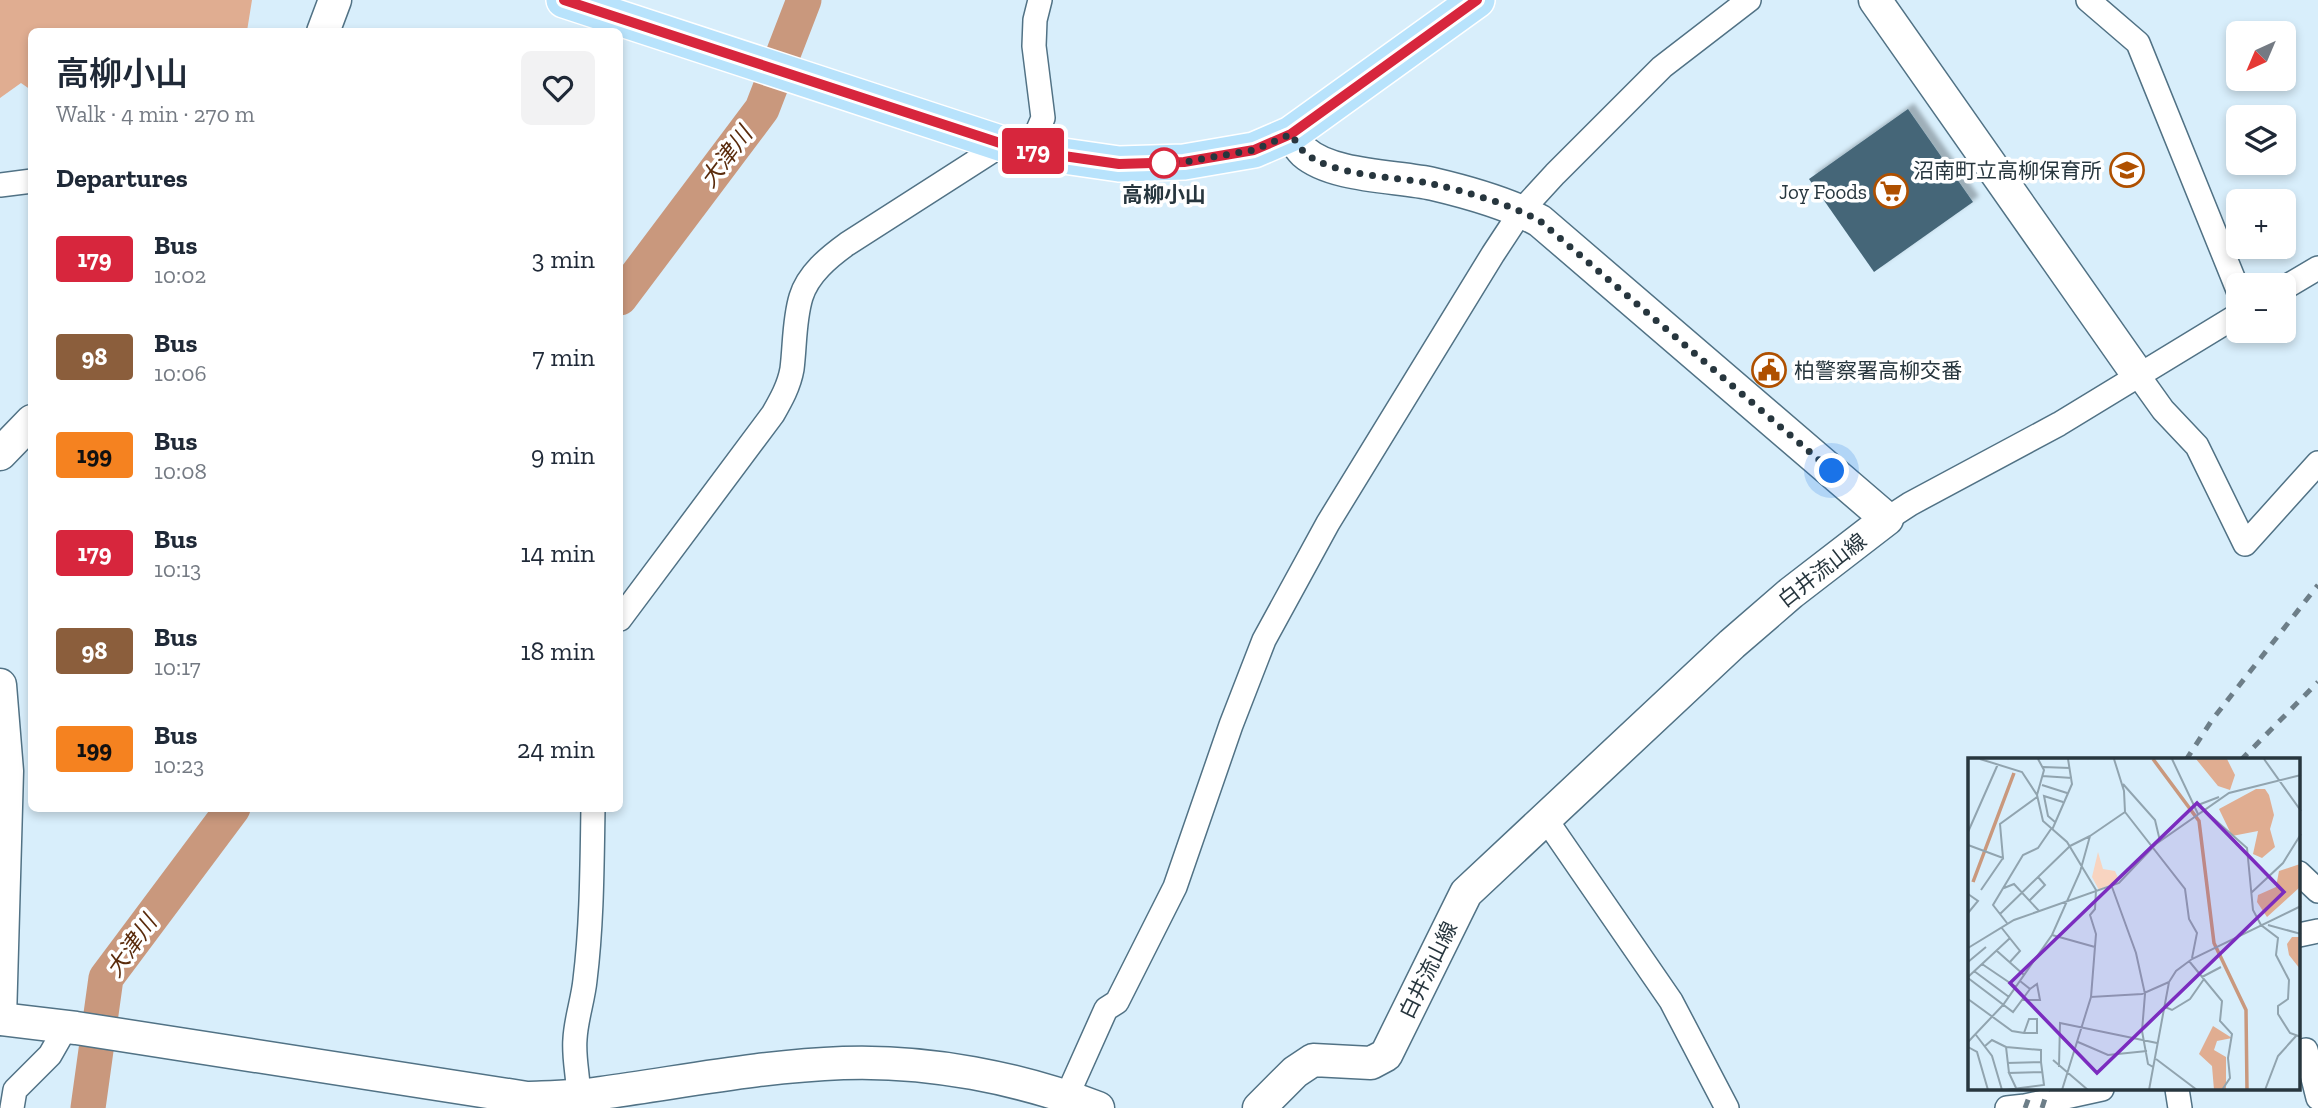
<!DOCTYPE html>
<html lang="en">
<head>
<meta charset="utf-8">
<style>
	:root { --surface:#fff; --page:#f2f2f3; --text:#1f2937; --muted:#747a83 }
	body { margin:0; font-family:"Zilla Slab","Noto Sans JP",serif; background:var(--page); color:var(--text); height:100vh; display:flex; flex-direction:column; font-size:26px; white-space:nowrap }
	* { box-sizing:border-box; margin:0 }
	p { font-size:23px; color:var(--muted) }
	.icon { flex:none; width:38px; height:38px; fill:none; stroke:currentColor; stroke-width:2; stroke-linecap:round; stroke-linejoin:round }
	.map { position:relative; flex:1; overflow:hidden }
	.details { position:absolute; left:28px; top:28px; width:595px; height:784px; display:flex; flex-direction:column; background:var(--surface); border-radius:10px; box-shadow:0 4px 10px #0003 }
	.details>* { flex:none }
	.badge { padding:0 14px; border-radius:5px; font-size:24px; line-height:46px }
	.needle { width:46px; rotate:224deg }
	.tools { position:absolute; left:2226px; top:21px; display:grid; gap:14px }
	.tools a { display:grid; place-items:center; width:70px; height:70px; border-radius:10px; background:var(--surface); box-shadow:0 4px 10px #0003; font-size:35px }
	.you { position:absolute; width:35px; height:35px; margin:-18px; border:5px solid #fff; border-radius:50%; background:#1a73e8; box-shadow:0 0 0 10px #1a73e833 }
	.map>.badge { position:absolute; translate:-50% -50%; box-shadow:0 0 0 4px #fff }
	h2 { padding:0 28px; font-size:26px; line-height:63px }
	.round { display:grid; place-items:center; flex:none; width:74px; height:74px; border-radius:10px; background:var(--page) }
	.overview { display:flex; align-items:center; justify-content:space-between; height:119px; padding:0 28px }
	h1 { font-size:33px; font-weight:600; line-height:52px }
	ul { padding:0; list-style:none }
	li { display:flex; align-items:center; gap:21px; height:98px; padding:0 28px }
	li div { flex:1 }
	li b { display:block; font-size:26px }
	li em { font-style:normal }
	li .badge { min-width:77px; font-weight:700; text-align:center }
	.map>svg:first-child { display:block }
</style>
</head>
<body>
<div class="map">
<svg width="2318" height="1108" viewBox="0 0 2318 1108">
	<defs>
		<filter id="shadow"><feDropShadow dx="6" dy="-6" stdDeviation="2" flood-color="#0004"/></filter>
	</defs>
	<rect width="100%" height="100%" fill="#d8eefb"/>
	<polygon fill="#e0ad91" points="0,0 252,0 247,31 32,32 31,90 21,83 0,98"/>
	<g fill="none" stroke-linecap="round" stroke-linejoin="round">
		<g stroke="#c9987d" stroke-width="35">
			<polyline points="620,298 762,109 804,0"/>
			<polyline points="88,1108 106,978 233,808"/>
		</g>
	</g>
	<polygon fill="#456678" filter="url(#shadow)" points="1908,109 1973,202 1874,272 1809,179"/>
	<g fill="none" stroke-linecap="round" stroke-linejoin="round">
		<g stroke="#517285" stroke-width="26">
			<g id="street">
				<polyline points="2088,0 2138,43 2238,290"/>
				<polyline points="1029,151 1043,118 1034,46 1035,20 1040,0"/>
				<polyline points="0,185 32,181"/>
				<polyline points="2284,288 2318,268"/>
				<polyline points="2138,375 2163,410 2197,446 2245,544 2318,463"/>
				<polyline points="1887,519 1910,504 2059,424 2238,315"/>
				<path d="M620,619L773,414C781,400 789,386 792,369C795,345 794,320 801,297C808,274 829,257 847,244L1003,144"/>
				<polyline points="1545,818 1671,1001 1727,1108"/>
				<polyline points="2299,873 2318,891"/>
				<polyline points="2299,935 2318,931"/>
				<polyline points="2306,1050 2318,1098"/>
				<polyline points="2177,1089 2180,1108"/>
				<polyline points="1067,1096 1106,1009 1117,1002 1175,887 1231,725 1264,640 1328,523 1493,254 1522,210 1555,174 1662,67 1749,0"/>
				<polyline points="12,1108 15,1090 50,1055 66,1027"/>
				<path d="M578,1108C581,1085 573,1062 575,1039C576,1019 583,1000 585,980C592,923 592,866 593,808"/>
				<polyline points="2007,1108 2025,1106 2102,1089"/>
			</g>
		</g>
		<g stroke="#517285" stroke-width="35">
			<g id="secondary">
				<polyline points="1875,0 2138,375"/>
				<polyline points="323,32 335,0"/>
				<polyline points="0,454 32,421"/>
				<polyline points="0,685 7,771 0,1019"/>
				<path d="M0,1019L76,1028L527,1098C551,1097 576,1097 601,1093C682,1082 762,1066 843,1063C929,1060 1019,1078 1098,1108"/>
				<path d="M1259,1108L1295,1072L1313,1060L1371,1063L1386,1055L1466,893L1732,644L1791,593L1887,519L1540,221C1510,204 1467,192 1433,184C1397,176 1332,177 1304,152C1299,147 1295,140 1291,134"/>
			</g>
		</g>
		<g stroke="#fff" stroke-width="38">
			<polyline id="primary" points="564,0 1003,144 1029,151 1119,164 1184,162 1254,150 1291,134 1477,0"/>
		</g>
		<use href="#street" stroke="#fff" stroke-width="23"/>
		<use href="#secondary" stroke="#fff" stroke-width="32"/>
		<use href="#primary" stroke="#b8e3fc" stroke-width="35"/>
		<g stroke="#6d7e88" stroke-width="5" stroke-dasharray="9 9" stroke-linecap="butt">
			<polyline points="2186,760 2212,720 2318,585"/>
			<polyline points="2241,760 2318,682"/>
			<polyline points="2025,1108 2032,1089"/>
			<polyline points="2042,1108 2048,1089"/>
		</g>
	</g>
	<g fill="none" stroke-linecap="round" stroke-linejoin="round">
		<g stroke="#fff" stroke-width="16">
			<polyline id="line" points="564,0 1003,144 1029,151 1119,164 1184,162 1254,150 1291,134 1477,0"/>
		</g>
		<use href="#line" stroke="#d7263d" stroke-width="10"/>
		<path stroke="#27363e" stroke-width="7" stroke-dasharray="0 12.6" d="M1164,163L1184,162L1254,150L1291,134C1295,140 1299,147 1304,152C1332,177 1397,176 1433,184C1467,192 1510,204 1540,221L1832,471"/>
	</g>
	<defs>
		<g id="school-ring" transform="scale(1.75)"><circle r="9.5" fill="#fff" stroke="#af5000" stroke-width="1.5"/><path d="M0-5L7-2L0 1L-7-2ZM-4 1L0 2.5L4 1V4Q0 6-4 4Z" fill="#af5000"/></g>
		<g id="supermarket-ring" transform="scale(1.75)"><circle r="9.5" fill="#fff" stroke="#af5000" stroke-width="1.5"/><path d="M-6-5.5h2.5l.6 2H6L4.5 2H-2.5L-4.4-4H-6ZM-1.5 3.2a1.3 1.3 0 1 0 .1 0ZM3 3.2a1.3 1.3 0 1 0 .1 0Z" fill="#af5000"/></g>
		<g id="civic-ring" transform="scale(1.75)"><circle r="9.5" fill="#fff" stroke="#af5000" stroke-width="1.5"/><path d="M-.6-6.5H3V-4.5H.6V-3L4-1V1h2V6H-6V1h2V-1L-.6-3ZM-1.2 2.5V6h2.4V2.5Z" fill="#af5000"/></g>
	</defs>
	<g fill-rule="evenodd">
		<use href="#school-ring" x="2127" y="170"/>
		<use href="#supermarket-ring" x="1891" y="191"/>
		<use href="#civic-ring" x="1769" y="370"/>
	</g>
	<circle fill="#fff" stroke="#d7263d" stroke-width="3.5" cx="1164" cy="163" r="14"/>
	<g text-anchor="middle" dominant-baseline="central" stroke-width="7" stroke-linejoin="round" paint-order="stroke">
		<g font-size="21" fill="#27363e" stroke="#fff" text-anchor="end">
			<text x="2102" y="170">沼南町立高柳保育所</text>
			<text x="1867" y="191">Joy Foods</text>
			<text x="1794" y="370" text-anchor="start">柏警察署高柳交番</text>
		</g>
		<g font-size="21" font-weight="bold" fill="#27363e" stroke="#fff">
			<text x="1164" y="194">高柳小山</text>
		</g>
		<g font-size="21" fill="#27363e" stroke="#fff">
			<text transform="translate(1822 570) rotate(-38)">白井流山線</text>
			<text transform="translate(1428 970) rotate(-64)">白井流山線</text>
		</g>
		<g font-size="23" font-style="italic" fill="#5a2b0c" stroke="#fff">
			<text transform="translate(726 157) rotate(-53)">大津川</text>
			<text transform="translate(131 946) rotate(-55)">大津川</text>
		</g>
	</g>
	<g transform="translate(1968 758)">
		<rect width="332" height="332" fill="#d8eefb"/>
		<path d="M130,94L135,111L147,113L151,122L131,132L124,119Z" fill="#f8d4c0"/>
		<path d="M228,1H259L267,17L262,32L250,28ZM288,31H297L301,37L306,57L302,71L307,89L294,100L285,96L290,73L264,78L251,51ZM332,106V129L299,159L289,144L290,137L308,129L311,113ZM324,179H332V211L321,197L319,186ZM245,268L264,280L249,283L246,292L258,299V332H246L244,308L231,296Z" fill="#e0ad91"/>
		<path fill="none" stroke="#c9987d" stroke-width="3.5" d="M185,1L231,63L246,185L278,252L279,332M5,124L46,15"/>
		<path fill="none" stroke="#91a4af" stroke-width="2" d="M12,1L54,14L69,37L75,63L99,84L128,132L127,151L122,157L128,176L123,239L174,236L201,224M146,1L156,33L157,54L217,131L221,161L229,175L224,200M204,1L230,56M296,1L333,53M75,9L102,10M74,18L104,20M155,26L187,62L192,83M74,27L99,35M69,37L76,12L70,1M230,47L251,39M236,52L279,90L285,152L293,167L310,180L308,197L321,222L320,241L310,248V256L322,275L333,279M87,64L80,58L76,38L95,44M84,72L104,26L100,1M0,74L30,6M0,87L35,100L32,66L69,39M102,88L122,78M144,129L168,195L177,236L174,273L180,306L185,309M36,130L46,126L71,153M13,132L35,100M283,135L315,105L333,76M0,136L10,143L0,155M61,143L77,127L70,119M32,156L102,88M39,165L25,147L55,97L70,90L83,71M300,167L333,176M33,169L52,193L41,205M84,177L127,189M0,190L46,162L151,125L188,86L261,35L333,17M29,193L56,217M221,203L254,243L252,263L264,276L260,300L262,320L254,332M0,204L18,189M14,206L48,229M6,213L41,239M0,219L42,180M234,219L253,209M0,220L45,254L62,231L52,223M0,241L44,273L56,275H69V261H61L56,275M55,242H72L69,226L62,231M197,249L204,252L222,241L236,221M8,277L24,298L34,332M0,284L35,247L84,177L112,114L122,78L157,54M110,284L140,297L179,293M17,288L24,282L38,289L41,315M0,289L9,294L20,332M38,289L73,292V304M188,301L229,332M85,302L120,332M91,309L92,265L189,285M37,332L76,327L73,304L39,305M49,332L41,315L74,314M94,332L123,239M181,332L201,224L208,213L224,201L333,148M297,332L310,298L328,278"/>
		<path fill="#7b2cbf" fill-opacity="0.15" stroke="#7b2cbf" stroke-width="3.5" d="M229,45L316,134L129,315L42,225Z"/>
		<rect width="332" height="332" fill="none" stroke="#27363e" stroke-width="3.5"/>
	</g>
</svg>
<div class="tools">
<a><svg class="needle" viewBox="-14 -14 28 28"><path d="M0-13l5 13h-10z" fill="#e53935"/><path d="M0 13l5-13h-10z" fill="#747a83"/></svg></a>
<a><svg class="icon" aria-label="layers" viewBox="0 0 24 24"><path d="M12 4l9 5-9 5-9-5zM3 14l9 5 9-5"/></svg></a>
<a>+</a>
<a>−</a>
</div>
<div class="you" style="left:1832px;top:471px"></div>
<b class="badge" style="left:1033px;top:151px;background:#d7263d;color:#fff">179</b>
<section class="details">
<div class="overview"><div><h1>高柳小山</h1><p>Walk · 4 min · 270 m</p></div><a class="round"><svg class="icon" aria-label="heart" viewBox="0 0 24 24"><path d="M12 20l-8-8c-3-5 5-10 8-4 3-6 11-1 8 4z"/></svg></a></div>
<h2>Departures</h2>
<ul>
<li><span class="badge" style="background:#d7263d;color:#fff">179</span><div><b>Bus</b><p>10:02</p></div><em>3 min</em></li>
<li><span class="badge" style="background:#8b5e3c;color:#fff">98</span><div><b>Bus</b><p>10:06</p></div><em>7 min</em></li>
<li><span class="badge" style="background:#f58220;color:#111">199</span><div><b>Bus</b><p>10:08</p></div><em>9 min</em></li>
<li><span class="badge" style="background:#d7263d;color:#fff">179</span><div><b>Bus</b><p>10:13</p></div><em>14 min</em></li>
<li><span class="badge" style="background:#8b5e3c;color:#fff">98</span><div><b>Bus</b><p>10:17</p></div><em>18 min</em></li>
<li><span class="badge" style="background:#f58220;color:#111">199</span><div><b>Bus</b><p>10:23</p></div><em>24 min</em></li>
</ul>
</section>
</div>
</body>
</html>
